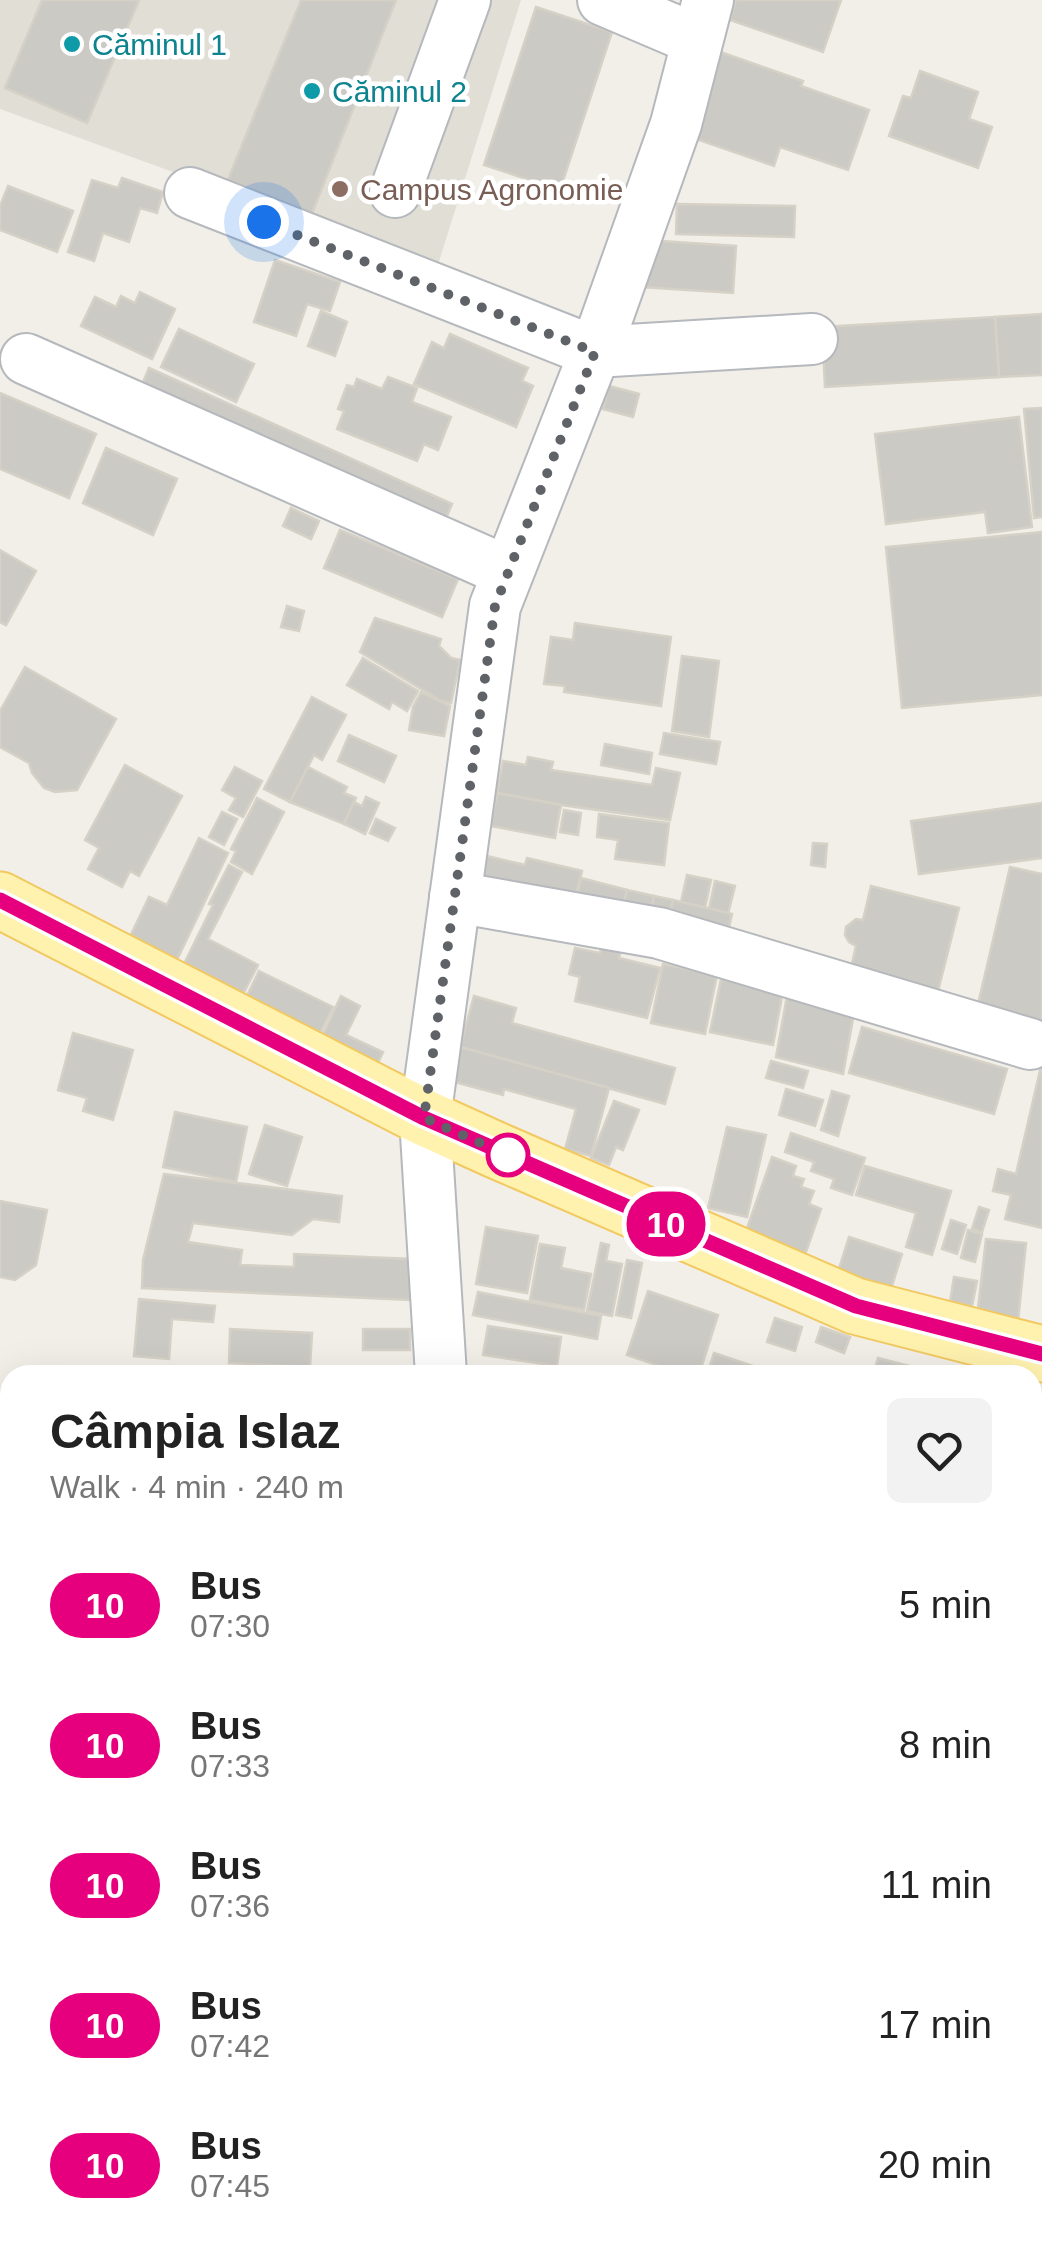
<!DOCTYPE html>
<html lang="en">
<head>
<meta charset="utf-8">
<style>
	:root { --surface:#fff; --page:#f2f2f2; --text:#222; --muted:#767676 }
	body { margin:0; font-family:Arial,sans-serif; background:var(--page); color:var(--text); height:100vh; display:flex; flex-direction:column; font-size:38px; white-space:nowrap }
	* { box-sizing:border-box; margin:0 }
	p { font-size:32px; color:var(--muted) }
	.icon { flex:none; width:55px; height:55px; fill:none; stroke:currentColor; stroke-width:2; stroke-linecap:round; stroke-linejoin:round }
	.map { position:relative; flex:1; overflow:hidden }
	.side { position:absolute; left:0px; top:1365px; width:1042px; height:892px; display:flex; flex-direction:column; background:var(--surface); border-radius:30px 30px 0 0; box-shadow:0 10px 40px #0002 }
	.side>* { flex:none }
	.badge { padding:0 20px; border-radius:32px; font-size:35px; line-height:65px }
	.you { position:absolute; width:50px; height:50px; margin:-25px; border:8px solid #fff; border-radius:50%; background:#1a73e8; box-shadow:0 0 0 15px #1a73e833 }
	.map>.badge { position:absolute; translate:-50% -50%; box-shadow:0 0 0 5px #fff }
	.round { display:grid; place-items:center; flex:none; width:105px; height:105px; border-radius:15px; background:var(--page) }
	.headline { display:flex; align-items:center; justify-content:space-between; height:170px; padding:0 50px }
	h1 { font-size:48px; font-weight:600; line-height:75px }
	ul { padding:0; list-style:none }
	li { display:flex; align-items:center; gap:30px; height:140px; padding:0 50px }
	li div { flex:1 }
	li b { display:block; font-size:38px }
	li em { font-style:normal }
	li .badge { min-width:110px; font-weight:700; text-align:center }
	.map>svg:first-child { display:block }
</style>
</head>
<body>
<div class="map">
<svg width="1042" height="2256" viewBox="0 0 1042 2256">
	<rect width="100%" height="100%" fill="#f1efe8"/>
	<polygon fill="#e1ded6" points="0,0 521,0 437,268 0,109"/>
	<g fill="#cccac5" stroke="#d6d1c6" stroke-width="2.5">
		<polygon points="42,0 139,0 87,123 5,88"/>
		<polygon points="301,0 396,0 311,216 227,182"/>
		<polygon points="736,0 841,0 823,52 730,20"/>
		<polygon points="536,7 612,32 560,190 484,165"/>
		<polygon points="709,48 803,81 801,86 869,110 848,170 780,147 774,166 679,133"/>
		<polygon points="920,71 978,92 969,119 992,127 978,168 889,136 903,96 911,98"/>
		<polygon points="122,178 163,192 157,213 140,208 129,242 103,233 94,261 68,252 92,180 118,188"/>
		<polygon points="8,186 73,211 57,252 0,230 0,206"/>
		<polygon points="677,204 795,206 794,237 676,234"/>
		<polygon points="645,240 736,246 733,293 642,287"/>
		<polygon points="275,260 340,282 330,311 307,304 296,336 254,322"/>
		<polygon points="140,292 175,309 152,359 81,326 95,297 116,307 121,296 135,303"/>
		<polygon points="321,311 347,322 335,356 308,346"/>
		<polygon points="1042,314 1042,375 999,377 995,317"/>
		<polygon points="995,317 999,377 825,387 822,327"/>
		<polygon points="179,329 254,364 236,402 161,367"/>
		<polygon points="450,334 528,368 522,381 533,386 516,427 414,384 432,342 444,348"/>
		<polygon points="149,368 452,504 439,535 136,399"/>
		<polygon points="388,377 417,388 412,402 451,417 438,450 424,444 417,461 337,429 344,411 338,409 347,385 354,387 357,379 382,389"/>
		<polygon points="609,386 639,394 633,417 603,409"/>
		<polygon points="0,393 96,434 69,498 0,469"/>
		<polygon points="1042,408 1042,517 1034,518 1024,409"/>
		<polygon points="1019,417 1032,527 988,533 985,512 886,524 875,434"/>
		<polygon points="106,448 177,479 153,535 83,503"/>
		<polygon points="291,508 319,521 311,539 283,526"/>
		<polygon points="340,530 458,579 442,617 324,568"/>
		<polygon points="1042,532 1042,695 902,708 886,547"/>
		<polygon points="0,550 36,571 6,625 0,622"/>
		<polygon points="287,606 304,611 299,631 281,627"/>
		<polygon points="375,618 441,639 439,646 451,658 460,660 451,703 441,701 360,652"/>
		<polygon points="575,623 671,637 661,706 564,692 565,686 544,684 551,637 573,640"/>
		<polygon points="682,656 719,661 709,737 672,731"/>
		<polygon points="363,658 418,691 407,711 392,702 389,709 347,685"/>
		<polygon points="25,667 116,719 77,790 55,792 44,788 32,773 29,763 0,747 0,711"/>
		<polygon points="421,692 450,706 444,736 409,730 413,707"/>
		<polygon points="312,697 346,715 322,760 314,755 290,802 264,789"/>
		<polygon points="664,733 720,742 716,764 660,754"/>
		<polygon points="349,735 396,756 384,782 338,761"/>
		<polygon points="605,744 652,753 649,774 601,765"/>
		<polygon points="528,757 553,762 551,770 652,785 656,768 680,773 670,820 561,805 497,793 503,761 526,765"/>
		<polygon points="125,765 182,796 139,876 130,871 122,887 88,869 99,848 85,840"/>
		<polygon points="235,767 262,781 243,817 229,810 236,798 222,790"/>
		<polygon points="308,767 347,787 344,793 356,798 344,824 290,802"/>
		<polygon points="497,793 561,805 555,838 491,826"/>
		<polygon points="366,797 379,803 365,834 344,824 354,802 362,806"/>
		<polygon points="257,798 284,812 252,874 231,862 236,851 231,849"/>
		<polygon points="1042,803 1042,858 919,874 911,821"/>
		<polygon points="564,810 581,813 578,835 560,832"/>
		<polygon points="222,812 237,819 224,845 209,837"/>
		<polygon points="599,814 669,823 664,865 615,859 618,840 597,837"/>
		<polygon points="376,819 395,828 388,841 370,833"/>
		<polygon points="199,838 228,853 174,966 127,943 149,897 167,905"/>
		<polygon points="813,843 827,844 825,867 811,865"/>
		<polygon points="487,856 525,865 527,858 582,871 573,908 480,882"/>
		<polygon points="229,865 242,872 208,939 258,965 240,1000 181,970 213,905 209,904"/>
		<polygon points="1010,867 1042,874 1042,1029 976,1013"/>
		<polygon points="687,875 711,880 705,908 681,902"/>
		<polygon points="581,878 627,890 621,915 575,904"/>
		<polygon points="715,881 735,886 728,914 709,909"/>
		<polygon points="871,886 959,908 936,999 849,977 856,946 849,942 845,935 846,927 856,919 863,920"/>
		<polygon points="627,890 654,896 648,922 621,915"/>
		<polygon points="654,896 673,900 667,926 648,922"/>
		<polygon points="673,900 732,914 726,940 667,926"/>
		<polygon points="602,945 621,950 619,958 660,968 647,1018 575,1001 580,977 569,974 575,948 600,953"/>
		<polygon points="663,964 717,975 705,1034 651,1023"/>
		<polygon points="259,971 333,1007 316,1042 242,1006"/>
		<polygon points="721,979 783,991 773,1045 710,1032"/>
		<polygon points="341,996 360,1006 346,1035 383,1052 372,1075 316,1049"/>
		<polygon points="474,996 516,1008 512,1023 675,1068 665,1104 460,1047"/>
		<polygon points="787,996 854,1013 843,1074 776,1057"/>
		<polygon points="862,1027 1007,1069 994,1114 849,1073"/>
		<polygon points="73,1033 133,1050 113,1120 83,1111 87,1098 58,1090"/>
		<polygon points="460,1047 609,1088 591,1156 565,1149 576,1109 504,1089 503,1095 451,1081"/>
		<polygon points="771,1061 808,1071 803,1088 766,1078"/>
		<polygon points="1042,1062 1042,1228 1005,1219 1011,1195 993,1191 998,1169 1016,1174"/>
		<polygon points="786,1089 823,1100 815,1126 779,1115"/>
		<polygon points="832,1091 849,1096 838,1136 821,1130"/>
		<polygon points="614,1101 639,1110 623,1150 616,1147 609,1165 591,1158"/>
		<polygon points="175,1112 247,1127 236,1182 163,1167"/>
		<polygon points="265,1125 302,1137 287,1186 249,1174"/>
		<polygon points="727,1127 766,1135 747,1217 708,1208"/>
		<polygon points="791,1133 865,1158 852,1195 831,1188 834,1179 811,1171 814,1162 785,1152"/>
		<polygon points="772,1157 796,1166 793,1176 804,1179 801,1187 814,1191 809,1204 821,1209 805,1255 745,1234"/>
		<polygon points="865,1166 951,1191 932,1255 906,1247 916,1213 856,1195"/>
		<polygon points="164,1174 342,1196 339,1222 313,1219 292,1235 193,1223 188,1242 242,1250 240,1265 294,1267 294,1254 413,1259 411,1300 142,1288 143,1260"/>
		<polygon points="0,1201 47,1210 36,1265 15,1280 0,1277"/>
		<polygon points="979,1207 989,1210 982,1232 972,1229"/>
		<polygon points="951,1220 966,1225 957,1254 942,1249"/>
		<polygon points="486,1227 538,1236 527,1293 476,1284"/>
		<polygon points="968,1230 982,1234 975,1262 961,1258"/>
		<polygon points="849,1237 902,1254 890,1292 837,1275"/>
		<polygon points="986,1239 1026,1243 1018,1321 977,1317"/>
		<polygon points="601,1243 609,1245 606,1261 622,1264 612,1316 587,1311"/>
		<polygon points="540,1244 565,1248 561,1268 591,1274 584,1310 530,1300"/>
		<polygon points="627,1260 642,1263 631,1318 616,1315"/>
		<polygon points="954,1277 977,1281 972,1306 950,1302"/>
		<polygon points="648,1291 718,1315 699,1375 686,1375 627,1355"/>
		<polygon points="478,1292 601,1316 597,1339 473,1315"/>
		<polygon points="139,1299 215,1306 213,1322 172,1319 169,1359 134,1356"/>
		<polygon points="775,1318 802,1327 795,1351 767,1342"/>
		<polygon points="488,1326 561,1337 557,1366 483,1355"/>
		<polygon points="821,1327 850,1337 844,1353 816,1342"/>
		<polygon points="230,1329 312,1333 310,1367 229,1363"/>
		<rect x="363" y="1329" width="47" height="21"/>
		<polygon points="714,1353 756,1367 753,1375 707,1375"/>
		<polygon points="878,1358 945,1375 873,1375"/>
		<polygon points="511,1368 586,1369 586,1375 511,1375"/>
		<polygon points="0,1463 10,1465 10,1526 0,1524"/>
		<polygon points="1042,1473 1042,1534 1032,1532 1032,1512"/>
		<polygon points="0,1543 10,1544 10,1617 0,1616"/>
		<polygon points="1039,1637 1042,1637 1042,1698 1032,1696 1032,1665"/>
		<polygon points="1032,1807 1042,1808 1042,1851 1032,1850"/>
		<polygon points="1032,1898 1042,1898 1042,1934 1032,1933"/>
		<polygon points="1042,2235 1042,2256 1033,2256 1032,2238"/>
		<polygon points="137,2248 139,2256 105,2256 134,2248"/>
		<polygon points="154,2248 203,2248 205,2256 149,2256 147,2249"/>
		<polygon points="664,2248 716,2248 717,2250 694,2256 667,2256"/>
		<polygon points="719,2248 774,2248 776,2256 721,2256"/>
		<polygon points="831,2248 931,2248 932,2253 918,2256 859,2256 858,2251 833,2255"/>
		<polygon points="960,2248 1026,2248 1028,2256 949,2256 961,2252"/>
	</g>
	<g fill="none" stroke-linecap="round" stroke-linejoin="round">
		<g stroke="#b5b8bc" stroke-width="54">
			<g id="minor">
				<polyline points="603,0 697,40"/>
				<polyline points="395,192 465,0"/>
				<polyline points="190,193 595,352 812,339"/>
				<polyline points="26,359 508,572"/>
				<polyline points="455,897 659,933 1030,1044"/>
				<polyline points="441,1375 425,1118 495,606 595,352 676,124 708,0"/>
				<polyline points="1032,1744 1042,1747"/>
				<polyline points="809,2248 813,2256"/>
				<polyline points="247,2256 250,2248"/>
			</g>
		</g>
		<g stroke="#f2c960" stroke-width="59">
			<polyline id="major" points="0,900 425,1118 498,1151 855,1306 1042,1354"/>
		</g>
		<use href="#minor" stroke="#fff" stroke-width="50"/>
		<use href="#major" stroke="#fff2af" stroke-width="55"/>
	</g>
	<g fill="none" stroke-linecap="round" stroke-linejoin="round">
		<g stroke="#fff" stroke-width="22">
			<polyline id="line" points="0,900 424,1118 534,1166 856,1306 1042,1354"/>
		</g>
		<use href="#line" stroke="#e6007e" stroke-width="15"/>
		<polyline stroke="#5f6368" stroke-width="10" stroke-dasharray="0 18" points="264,222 595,352 495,606 424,1118 508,1155"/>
	</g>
	<g fill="#0f9aa8" stroke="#fff" stroke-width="4">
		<circle cx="72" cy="44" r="10"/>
		<circle cx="312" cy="91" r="10"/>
	</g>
	<circle fill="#8d6e63" stroke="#fff" stroke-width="4" cx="340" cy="189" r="10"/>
	<circle fill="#fff" stroke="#e6007e" stroke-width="5" cx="508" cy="1155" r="20"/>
	<g text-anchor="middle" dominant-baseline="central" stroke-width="9" stroke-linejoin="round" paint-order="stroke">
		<g font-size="30" fill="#0d838f" stroke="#fff" text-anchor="start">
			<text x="92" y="44">Căminul 1</text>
			<text x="332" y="91">Căminul 2</text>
		</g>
		<g font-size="30" fill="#785e54" stroke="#fff" text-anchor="start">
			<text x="360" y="189">Campus Agronomie</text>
		</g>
	</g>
</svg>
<div class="you" style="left:264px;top:222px"></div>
<b class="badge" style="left:666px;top:1224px;background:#e6007e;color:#fff">10</b>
<section class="side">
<div class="headline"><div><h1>Câmpia Islaz</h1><p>Walk · 4 min · 240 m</p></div><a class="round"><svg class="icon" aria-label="heart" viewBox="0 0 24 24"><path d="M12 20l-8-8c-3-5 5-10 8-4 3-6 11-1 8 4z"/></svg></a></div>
<ul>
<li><span class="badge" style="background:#e6007e;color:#fff">10</span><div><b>Bus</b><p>07:30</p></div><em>5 min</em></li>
<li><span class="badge" style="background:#e6007e;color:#fff">10</span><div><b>Bus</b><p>07:33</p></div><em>8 min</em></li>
<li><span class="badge" style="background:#e6007e;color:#fff">10</span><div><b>Bus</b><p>07:36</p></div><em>11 min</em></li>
<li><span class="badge" style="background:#e6007e;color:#fff">10</span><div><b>Bus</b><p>07:42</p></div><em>17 min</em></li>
<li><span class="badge" style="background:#e6007e;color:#fff">10</span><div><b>Bus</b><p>07:45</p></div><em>20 min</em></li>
</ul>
</section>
</div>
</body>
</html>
